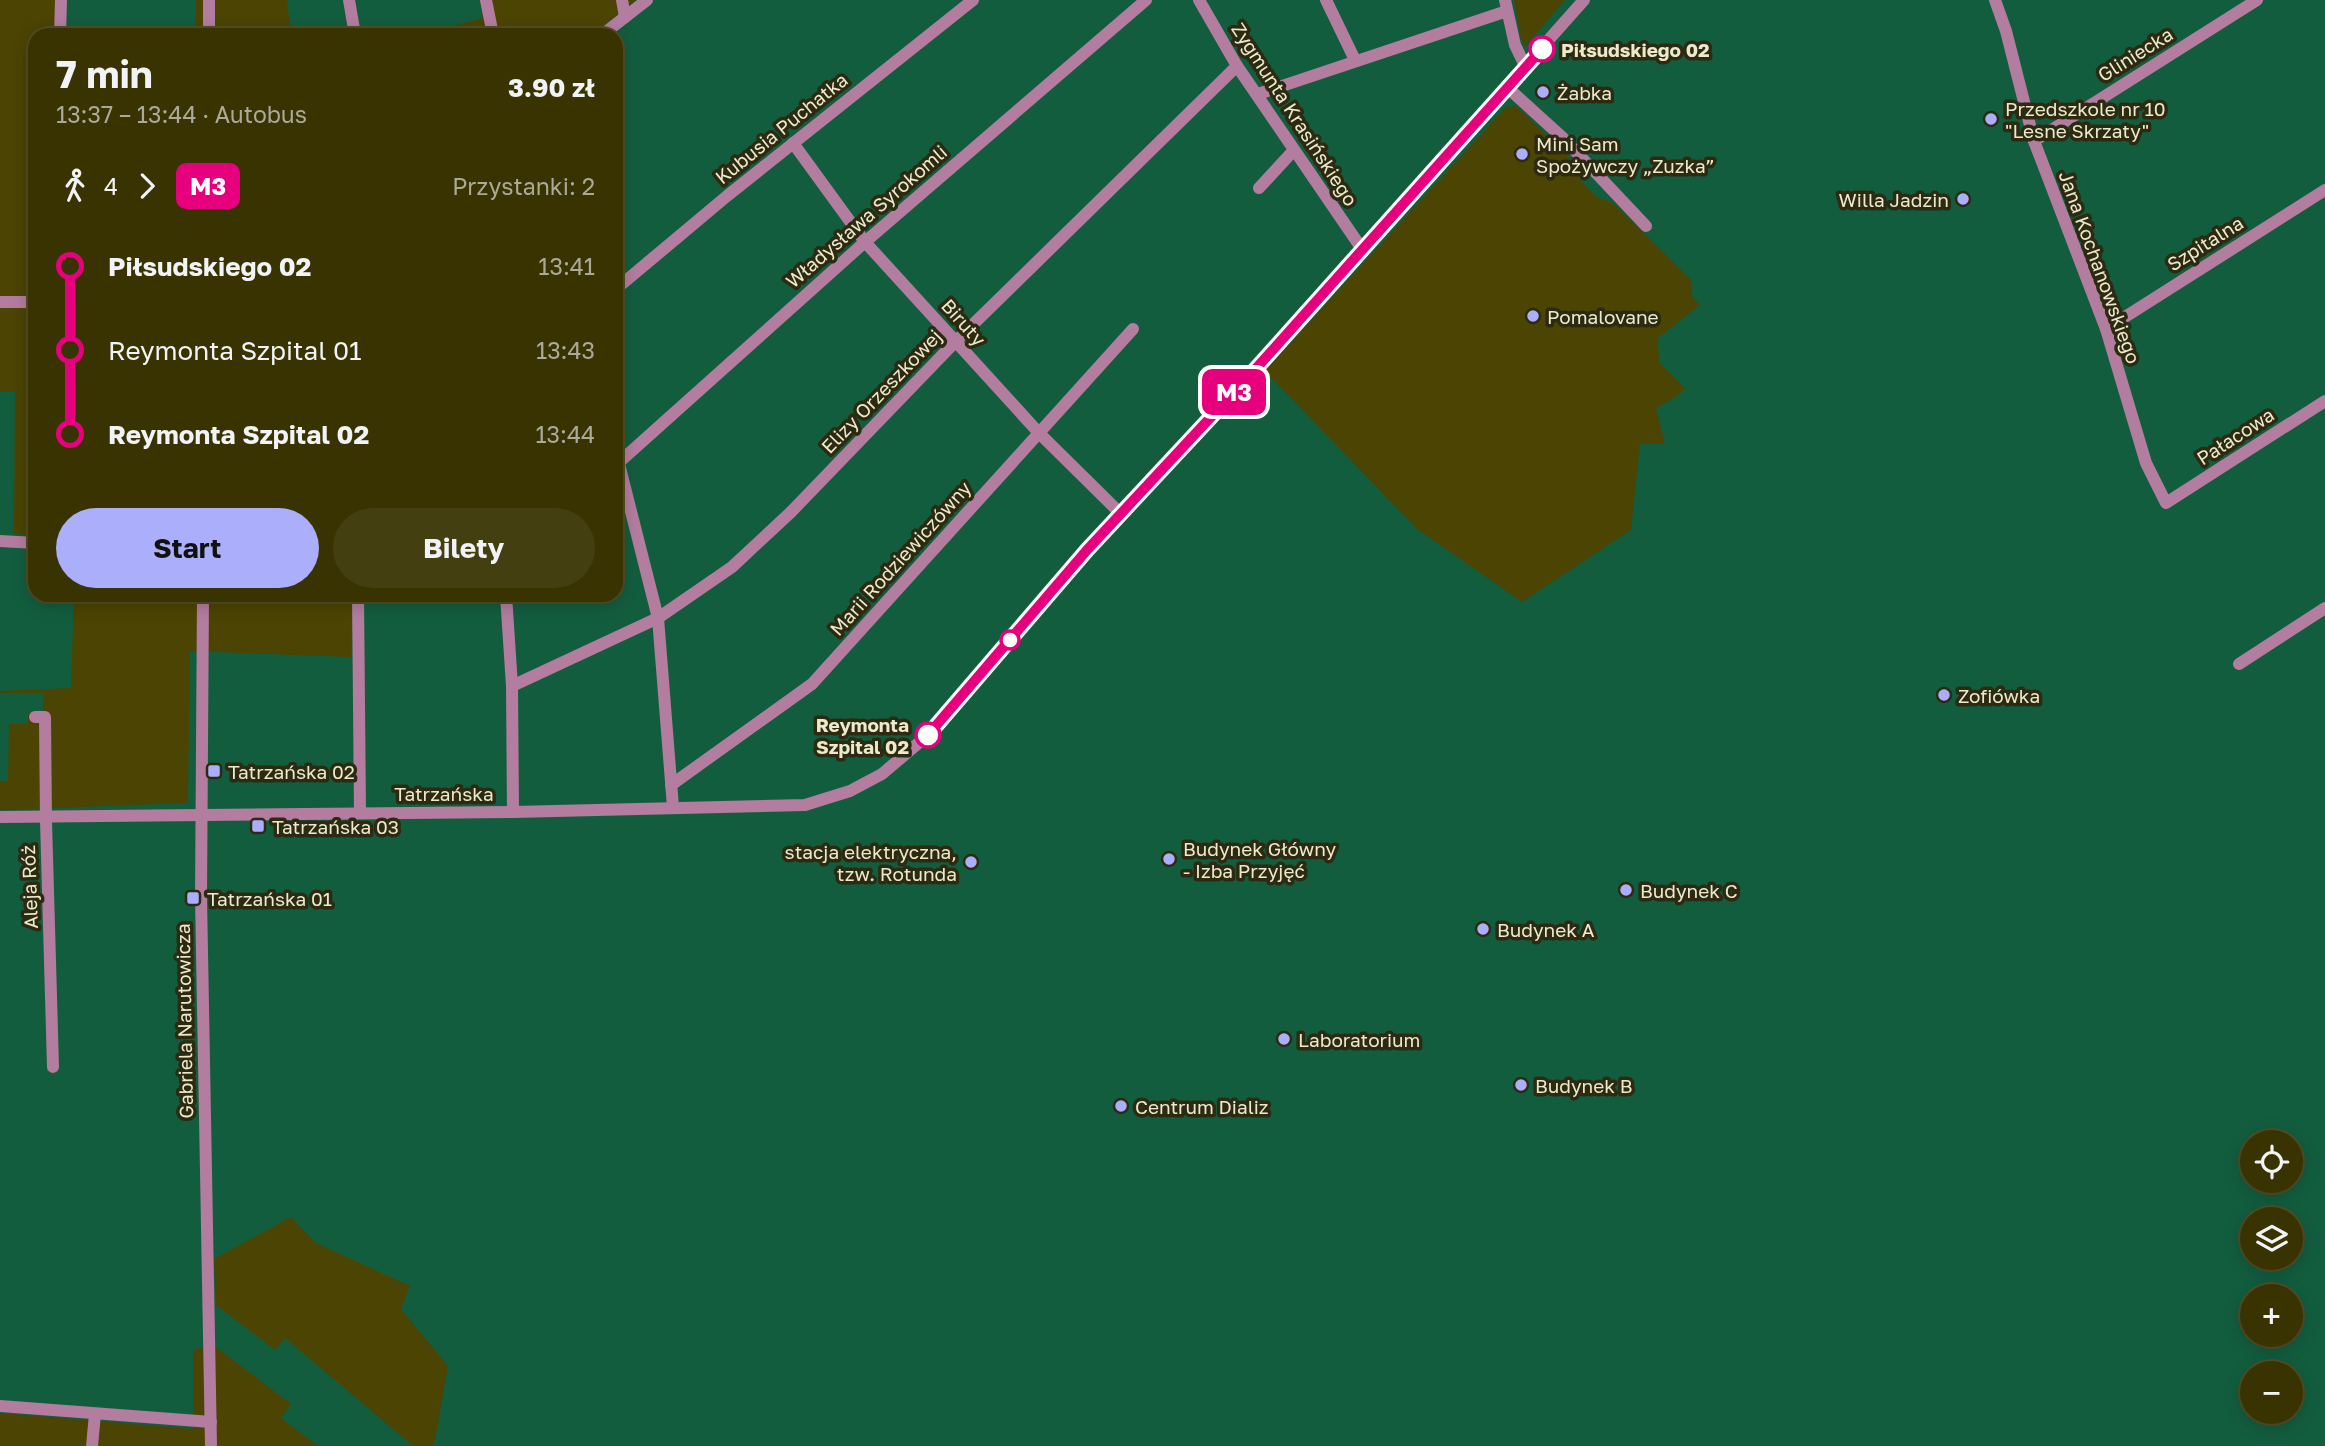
<!DOCTYPE html>
<html lang="pl">
<head>
<meta charset="utf-8">
<style>
	:root { --surface:#393302; --page:#443f11; --text:#f1f3f6; --muted:#abaa99; --line:#534e24; --accent:#abaffb }
	body { margin:0; font-family:"Golos Text",sans-serif; background:var(--page); color:var(--text); height:100vh; display:flex; flex-direction:column; font-size:26px; white-space:nowrap }
	* { box-sizing:border-box; margin:0 }
	p { font-size:23px; color:var(--muted) }
	.icon { flex:none; width:38px; height:38px; fill:none; stroke:currentColor; stroke-width:2; stroke-linecap:round; stroke-linejoin:round }
	.map { position:relative; flex:1; overflow:hidden }
	.details { position:absolute; left:28px; top:28px; width:595px; height:574px; display:flex; flex-direction:column; background:var(--surface); border-radius:21px; box-shadow:0 4px 18px #0003,0 0 0 2px var(--line) }
	.details>* { flex:none }
	.badge { padding:0 14px; border-radius:10px; font-size:24px; line-height:46px }
	.fabs { position:absolute; left:2240px; top:1130px; display:grid; gap:14px }
	.fabs a { display:grid; place-items:center; width:63px; height:63px; border-radius:50%; background:var(--surface); box-shadow:0 4px 18px #0003,0 0 0 2px var(--line); font-size:35px }
	.map>.badge { position:absolute; translate:-50% -50%; box-shadow:0 0 0 4px #fff }
	.legs { display:flex; align-items:center; gap:10px; height:77px; padding:0 28px; font-size:23px }
	.legs p { margin-inline-start:auto }
	.headline { display:flex; align-items:center; justify-content:space-between; height:119px; padding:0 28px }
	h1 { font-size:38px; font-weight:700; line-height:52px }
	.button { display:flex; gap:14px; margin-top:auto; padding:14px 28px }
	.button a { flex:1; height:80px; border-radius:42px; background:var(--accent); color:#111; font-size:28px; font-weight:700; line-height:80px; text-align:center }
	.button a+a { background:var(--page); color:var(--text) }
	ul { padding:0 28px; list-style:none }
	li { display:flex; align-items:center; gap:24px; height:84px; font-size:26px }
	li i { display:grid; place-items:center; width:10px; height:100%; margin:0 9px; background:currentColor }
	li i::after { content:''; width:18px; height:18px; margin:-9px; border:5px solid; border-radius:50%; background:var(--surface) }
	li p { margin-inline-start:auto }
	li:first-child i { background:linear-gradient(#0000 50%,currentColor 0) }
	li:last-child i { background:linear-gradient(currentColor 50%,#0000 0) }
	.map>svg:first-child { display:block }
</style>
</head>
<body>
<div class="map">
<svg width="2325" height="1446" viewBox="0 0 2325 1446">
	<rect width="100%" height="100%" fill="#4c4403"/>
	<g fill="#135d3f" fill-rule="evenodd">
		<polygon points="56,0 196,0 195,35 55,35"/>
		<polygon points="287,0 480,0 483,18 419,35 213,35 290,27"/>
		<path d="M636,0H1514L1521,39L1525,47L1565,0H2325V1446H434L448,1366L401,1309L410,1286L316,1243L291,1217L214,1259L216,1305L275,1350L285,1338L413,1446H318L281,1418L291,1404L216,1347L193,1349V1429L0,1413V810L188,803L190,651L351,657L352,595H616V35H592ZM1515,105L1586,174L1580,180L1597,197L1613,203L1691,280L1692,296L1700,305L1658,338L1659,362L1685,388L1676,397L1656,408L1665,444H1640L1631,530L1522,602L1417,529L1265,371L1507,106L1510,108ZM2252,1143H2291V1181H2252ZM2252,1220H2291V1258H2252ZM2252,1297H2291V1335H2252ZM2252,1374H2291V1412H2252Z"/>
		<polygon points="0,392 15,392 14,534 35,535 35,595 74,595 71,688 0,691"/>
		<polygon points="0,693 43,693 43,713 28,713 28,724 9,724 8,781 0,781"/>
	</g>
	<g fill="none" stroke-linecap="round" stroke-linejoin="round">
		<g stroke="#b37d9f" stroke-width="12">
			<polyline points="349,0 355,35"/>
			<polyline points="486,0 493,35"/>
			<polyline points="622,0 625,17"/>
			<polyline points="1199,0 1237,66 1362,249"/>
			<polyline points="1326,0 1355,60"/>
			<polyline points="1505,0 1515,45 1526,68"/>
			<polyline points="1995,0 2006,31 2034,141 2106,329 2146,463 2166,503 2325,401"/>
			<polyline points="60,35 61,0"/>
			<polyline points="209,35 209,0"/>
			<polyline points="602,35 647,0"/>
			<polyline points="1508,88 1563,138 1646,226"/>
			<polyline points="1258,94 1507,11"/>
			<polyline points="2034,141 2257,0"/>
			<polyline points="793,143 865,242 1039,433 1121,514"/>
			<polyline points="1259,188 1294,150"/>
			<polyline points="616,289 727,196 973,0"/>
			<polyline points="0,302 35,302"/>
			<polyline points="2106,329 2325,190"/>
			<polyline points="616,440 619,464 658,618 673,807"/>
			<polyline points="616,465 865,242 1146,0"/>
			<polyline points="0,541 35,543"/>
			<polyline points="203,595 201,897 211,1446"/>
			<polyline points="358,595 360,812"/>
			<polyline points="506,595 512,686 513,812"/>
			<polyline points="2239,664 2325,608"/>
			<polyline points="512,686 658,618 732,567 792,511 955,342 1237,66"/>
			<polyline points="35,717 45,717 46,821 53,1067"/>
			<polyline points="671,785 812,684 1133,329"/>
			<polyline points="0,817 513,812 805,805 850,791 882,774 928,735 1082,556 1252,373 1584,0"/>
			<polyline points="0,1406 211,1422"/>
			<polyline points="92,1446 95,1414"/>
		</g>
	</g>
	<g fill="none" stroke-linecap="round" stroke-linejoin="round">
		<g stroke="#fff" stroke-width="16">
			<polyline id="line-1" points="928,735 1087,550 1252,373 1542,49"/>
		</g>
		<use href="#line-1" stroke="#e6007e" stroke-width="10"/>
	</g>
	<g fill="#fff" stroke="#e6007e" stroke-width="3.5">
		<circle cx="1542" cy="49" r="12"/>
		<circle cx="1010" cy="640" r="9"/>
		<circle cx="928" cy="735" r="12"/>
	</g>
	<g fill="#abaffb" stroke="#2d2a12" stroke-width="2.5">
		<circle cx="1543" cy="92" r="7"/>
		<circle cx="1991" cy="119" r="7"/>
		<circle cx="1522" cy="154" r="7"/>
		<circle cx="1963" cy="199" r="7"/>
		<circle cx="1533" cy="316" r="7"/>
		<circle cx="1944" cy="695" r="7"/>
		<rect x="207" y="764" width="14" height="14" rx="3.5"/>
		<rect x="251" y="819" width="14" height="14" rx="3.5"/>
		<circle cx="1169" cy="859" r="7"/>
		<circle cx="971" cy="862" r="7"/>
		<circle cx="1626" cy="890" r="7"/>
		<rect x="186" y="891" width="14" height="14" rx="3.5"/>
		<circle cx="1483" cy="929" r="7"/>
		<circle cx="1284" cy="1039" r="7"/>
		<circle cx="1521" cy="1085" r="7"/>
		<circle cx="1121" cy="1106" r="7"/>
	</g>
	<g text-anchor="middle" dominant-baseline="central" stroke-width="7" stroke-linejoin="round" paint-order="stroke">
		<g font-size="19" font-weight="bold" fill="#edeacc" stroke="#2d2a12" text-anchor="start">
			<text x="1561" y="49">Piłsudskiego 02</text>
			<text x="909" y="724" text-anchor="end">Reymonta<tspan x="909" dy="22">Szpital 02</tspan></text>
		</g>
		<g font-size="19" fill="#edeacc" stroke="#2d2a12">
			<text transform="translate(2135 54) rotate(-32)">Gliniecka</text>
			<text transform="translate(1295 114) rotate(57)">Zygmunta Krasińskiego</text>
			<text transform="translate(781 128) rotate(-39)">Kubusia Puchatka</text>
			<text transform="translate(866 216) rotate(-41)">Władysława Syrokomli</text>
			<text transform="translate(2205 243) rotate(-32)">Szpitalna</text>
			<text transform="translate(2100 267) rotate(70)">Jana Kochanowskiego</text>
			<text transform="translate(964 322) rotate(48)">Biruty</text>
			<text transform="translate(881 391) rotate(-46)">Elizy Orzeszkowej</text>
			<text transform="translate(2235 436) rotate(-33)">Pałacowa</text>
			<text transform="translate(900 558) rotate(-48)">Marii Rodziewiczówny</text>
			<text x="444" y="793">Tatrzańska</text>
			<text transform="translate(29 887) rotate(-92)">Aleja Róż</text>
			<text transform="translate(184 1021) rotate(-91)">Gabriela Narutowicza</text>
		</g>
		<g font-size="19" fill="#edeacc" stroke="#2d2a12" text-anchor="start">
			<text x="1557" y="92">Żabka</text>
			<text x="2005" y="108">Przedszkole nr 10<tspan x="2005" dy="22">"Lesne Skrzaty"</tspan></text>
			<text x="1536" y="143">Mini Sam<tspan x="1536" dy="22">Spożywczy „Zuzka”</tspan></text>
			<text x="1949" y="199" text-anchor="end">Willa Jadzin</text>
			<text x="1547" y="316">Pomalovane</text>
			<text x="1958" y="695">Zofiówka</text>
			<text x="228" y="771">Tatrzańska 02</text>
			<text x="272" y="826">Tatrzańska 03</text>
			<text x="1183" y="848">Budynek Główny<tspan x="1183" dy="22">- Izba Przyjęć</tspan></text>
			<text x="957" y="851" text-anchor="end">stacja elektryczna,<tspan x="957" dy="22">tzw. Rotunda</tspan></text>
			<text x="1640" y="890">Budynek C</text>
			<text x="207" y="898">Tatrzańska 01</text>
			<text x="1497" y="929">Budynek A</text>
			<text x="1298" y="1039">Laboratorium</text>
			<text x="1535" y="1085">Budynek B</text>
			<text x="1135" y="1106">Centrum Dializ</text>
		</g>
	</g>
</svg>
<div class="fabs">
<a><svg class="icon" aria-label="locate" viewBox="0 0 24 24"><circle cx="12" cy="12" r="6"/><path d="M12 2v4M12 18v4M2 12h4M18 12h4"/></svg></a>
<a><svg class="icon" aria-label="layers" viewBox="0 0 24 24"><path d="M12 4l9 5-9 5-9-5zM3 14l9 5 9-5"/></svg></a>
<a>+</a>
<a>−</a>
</div>
<b class="badge" style="left:1234px;top:392px;background:#e6007e;color:#fff">M3</b>
<section class="details">
<div class="headline"><div><h1>7 min</h1><p>13:37 – 13:44 · Autobus</p></div><b>3.90 zł</b></div>
<div class="legs"><svg class="icon" aria-label="walk" viewBox="0 0 24 24"><circle cx="13" cy="4" r="2"/><path d="M13 8l-2 6 4 7M11 14l-3 7M7 12l3-4h3l4 4"/></svg>4<svg class="icon" aria-label="forward" viewBox="0 0 24 24"><path d="M9 5l7 7-7 7"/></svg><b class="badge" style="background:#e6007e;color:#fff">M3</b><p>Przystanki: 2</p></div>
<ul>
<li><i style="color:#e6007e"></i><b>Piłsudskiego 02</b><p>13:41</p></li>
<li><i style="color:#e6007e"></i><span>Reymonta Szpital 01</span><p>13:43</p></li>
<li><i style="color:#e6007e"></i><b>Reymonta Szpital 02</b><p>13:44</p></li>
</ul>
<div class="button"><a>Start</a><a>Bilety</a></div>
</section>
</div>
</body>
</html>
